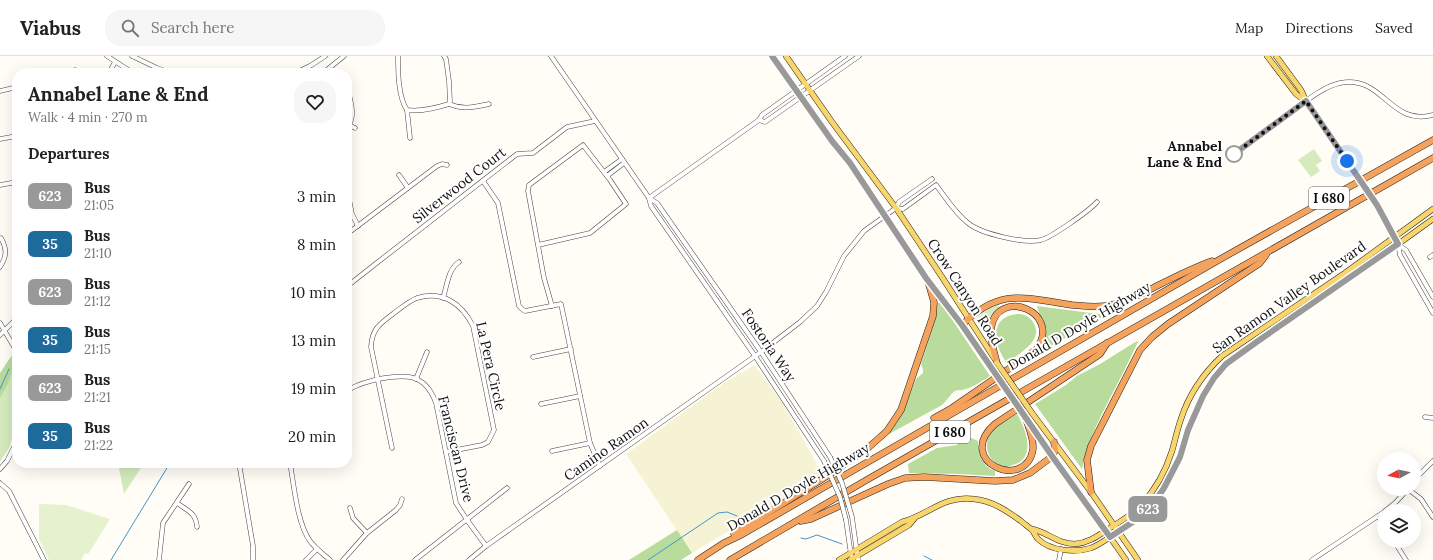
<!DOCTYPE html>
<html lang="en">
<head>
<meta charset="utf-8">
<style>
	:root { --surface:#fff; --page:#f6f6f6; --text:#202124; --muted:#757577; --line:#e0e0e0 }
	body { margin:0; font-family:Lora,serif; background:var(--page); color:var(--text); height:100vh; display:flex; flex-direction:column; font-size:15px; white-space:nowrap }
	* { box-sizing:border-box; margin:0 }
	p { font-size:13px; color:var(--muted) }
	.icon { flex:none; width:22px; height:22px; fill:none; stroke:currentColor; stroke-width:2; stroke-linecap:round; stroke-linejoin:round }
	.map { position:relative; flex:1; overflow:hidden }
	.details { position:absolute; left:12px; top:12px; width:340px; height:400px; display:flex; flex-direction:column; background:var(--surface); border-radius:16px; box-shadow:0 4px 16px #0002 }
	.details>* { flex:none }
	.badge { padding:0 8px; border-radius:6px; font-size:14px; line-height:26px }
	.needle { width:26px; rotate:262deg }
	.tools { position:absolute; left:1377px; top:396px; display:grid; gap:8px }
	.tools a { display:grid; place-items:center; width:44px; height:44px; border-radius:50%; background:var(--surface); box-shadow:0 4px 16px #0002; font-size:20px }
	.you { position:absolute; width:20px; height:20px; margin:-10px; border:3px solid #fff; border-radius:50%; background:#1a73e8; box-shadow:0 0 0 6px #1a73e833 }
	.map>.badge { position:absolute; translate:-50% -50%; box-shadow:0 0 0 2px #fff }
	h2 { padding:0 16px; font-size:15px; line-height:36px }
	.round { display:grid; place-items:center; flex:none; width:42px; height:42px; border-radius:16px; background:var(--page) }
	.head { display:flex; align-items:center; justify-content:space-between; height:68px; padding:0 16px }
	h1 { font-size:19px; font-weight:700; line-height:30px }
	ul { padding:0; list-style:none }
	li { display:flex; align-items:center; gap:12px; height:48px; padding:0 16px }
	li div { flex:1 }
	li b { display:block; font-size:15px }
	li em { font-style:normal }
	li .badge { min-width:44px; font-weight:700; text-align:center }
	header { display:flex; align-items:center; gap:24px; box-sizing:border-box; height:56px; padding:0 20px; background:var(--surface); border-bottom:1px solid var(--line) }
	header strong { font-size:19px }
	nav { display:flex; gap:22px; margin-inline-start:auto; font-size:14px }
	.search { width:280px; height:36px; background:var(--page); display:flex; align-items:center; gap:10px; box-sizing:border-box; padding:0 14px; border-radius:16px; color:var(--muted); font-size:15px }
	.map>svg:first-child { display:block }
</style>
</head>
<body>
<header>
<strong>Viabus</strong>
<div class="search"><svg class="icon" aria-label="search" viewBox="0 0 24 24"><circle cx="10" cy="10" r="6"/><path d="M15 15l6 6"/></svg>Search here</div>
<nav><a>Map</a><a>Directions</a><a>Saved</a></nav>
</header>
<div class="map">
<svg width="1433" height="504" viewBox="0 0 1433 504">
	<rect width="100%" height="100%" fill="#fffdf5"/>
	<polygon fill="#f6f3d4" points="753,310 755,310 783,348 817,408 822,419 692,497 626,398 724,327"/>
	<g fill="#d5ebbd">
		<polygon points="1314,93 1322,105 1316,109 1320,115 1311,121 1298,104"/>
		<polygon points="998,249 1000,252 991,262 987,275 984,278 975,263 989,253"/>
		<polygon points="16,308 17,369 9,392 0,406 0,342 8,328 14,310"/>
		<polygon points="118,407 141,407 142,410 124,438"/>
	</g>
	<g fill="#b9dc9c">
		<path d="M936,247H941L990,320C982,325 972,332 962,334C956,335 961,333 955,335C950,338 947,345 942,349L889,378L888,377L904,353L916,323L923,317V313L921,308L934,267Z"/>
		<path d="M1037,250L1106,259L1040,296L1039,295C1051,274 1042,269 1037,250Z"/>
		<path d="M1017,258C1024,258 1029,260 1033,266C1045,285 1019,297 1007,307C994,290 988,261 1017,258Z"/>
		<path d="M1137,285L1138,286C1129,305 1120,323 1110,342C1098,365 1087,388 1082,413L1035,348L1066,329L1077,320L1100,308Z"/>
		<polygon points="12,299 16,308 14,310 8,328 0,342 0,317"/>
		<path d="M1017,358C1024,370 1035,394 1020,406C1017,408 1012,409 1008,411C1004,410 999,409 996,407C985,400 984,383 993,374C1000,368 1009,363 1017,358Z"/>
		<path d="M964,379L978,385C978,396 982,411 995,415V420L959,418L909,417L908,408L937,392L957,389Z"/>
		<polygon points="677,474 692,497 681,504 629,504"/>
	</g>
	<polygon fill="#e6f2cf" points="42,448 66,449 110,463 89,497 84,498 81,504 49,504 39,483 39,449"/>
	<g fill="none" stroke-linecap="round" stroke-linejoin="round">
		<g stroke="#3f96cf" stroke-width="1">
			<polyline points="0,333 9,313"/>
			<polyline points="801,482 806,483 817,479 842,488"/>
			<polyline points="924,500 932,504"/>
			<polyline points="111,504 170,407"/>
			<polyline points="648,504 718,457 727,456 737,460"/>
		</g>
		<g stroke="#444" stroke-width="5">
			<g id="minor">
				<polyline points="107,0 133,17"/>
				<polyline points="132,0 157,12 171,17"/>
				<path d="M398,0C398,15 398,41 407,54C420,56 436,52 449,48L450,46L449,25L446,3L444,0"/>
				<polyline points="551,0 649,142 657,147 761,296 830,401"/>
				<polyline points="75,14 75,17"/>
				<polyline points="109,17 115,6"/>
				<path d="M293,17C305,14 315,7 325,0"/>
				<polyline points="323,17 344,0"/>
				<polyline points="0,35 17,31"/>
				<path d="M449,48C463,54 474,51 489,48"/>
				<polyline points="407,54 410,82"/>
				<polyline points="759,64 765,66 859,0"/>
				<polyline points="349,69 355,72"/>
				<path d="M347,71C356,62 351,46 348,35"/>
				<polyline points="0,83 17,80"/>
				<path d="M1234,98C1253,84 1272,71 1290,57C1305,46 1322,31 1340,27C1383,18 1390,71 1433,59"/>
				<polyline points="604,116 622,103"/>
				<polyline points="399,119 408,132"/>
				<polyline points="607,120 624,107"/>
				<polyline points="483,125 498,147 519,250 522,253 525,255 561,248 590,387 600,410"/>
				<polyline points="0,129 17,126"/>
				<polyline points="347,133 352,158 358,170"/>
				<polyline points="649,142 651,150 755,300 824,405"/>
				<polyline points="649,142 759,64 762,59 845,0"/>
				<path d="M896,152L903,153L936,129C946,142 955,157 968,167C981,178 1025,188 1041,184C1052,181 1089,155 1097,146"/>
				<polyline points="347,178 437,110 442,108 447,109"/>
				<polyline points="1398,188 1400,199 1433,257"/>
				<polyline points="538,189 590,177 626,148 610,124 583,89 529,129 528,135 544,222 552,250"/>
				<polyline points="1398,189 1406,194 1433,241"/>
				<polyline points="1430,201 1433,199"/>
				<path d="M0,211C7,200 7,193 1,182"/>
				<polyline points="347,233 350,228 378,206 517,98 533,97 567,71 595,65"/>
				<path d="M443,242C447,230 448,213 459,206"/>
				<polyline points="0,267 17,296"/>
				<polyline points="0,279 17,262"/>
				<polyline points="533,301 571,293"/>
				<polyline points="416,323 427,296"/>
				<path d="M347,335C356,328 367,326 378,323C406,318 425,317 436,347L456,447L467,464L486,490"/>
				<polyline points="541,348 580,340"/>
				<polyline points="1425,361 1433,362"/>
				<path d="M392,392L371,291C372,272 380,268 394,257C401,252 409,245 417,242C443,234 462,248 473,270L494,374L488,386L482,389L446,396"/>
				<polyline points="552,395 590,387"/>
				<polyline points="239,407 253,490 253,504"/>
				<path d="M290,407C294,429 297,467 310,485C315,492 323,498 330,504"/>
				<polyline points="0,413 7,405 17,385"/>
				<polyline points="1414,424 1433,405"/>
				<polyline points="0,427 9,435 44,504"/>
				<polyline points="1408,433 1421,443 1433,461"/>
				<path d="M177,447C188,455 196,457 197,471"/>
				<polyline points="350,452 353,462 367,477"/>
				<polyline points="1385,455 1395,447 1408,433"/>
				<polyline points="1378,460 1384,470"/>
				<polyline points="852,461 858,504"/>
				<polyline points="846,464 851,499"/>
				<polyline points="1394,485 1406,504"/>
				<polyline points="159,504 163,467 189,428"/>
				<polyline points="306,504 317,493"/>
				<polyline points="343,504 367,477 396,454 400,449 402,443"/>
				<polyline points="415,504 507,432"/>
				<polyline points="469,504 486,490 761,296 800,266 817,250 826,236 844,200 864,175 896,152 899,146 932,123"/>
				<polyline points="1059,504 1061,493"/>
				<polyline points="1312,504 1384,456"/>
			</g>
		</g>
		<g stroke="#222" stroke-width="6">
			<g id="major">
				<polyline points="772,0 832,85 850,107 927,222 962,269 991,310"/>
				<polyline points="786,0 832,66 896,152 942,221 994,302"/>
				<polyline points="1267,0 1296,38 1305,45"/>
				<polyline points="1276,0 1301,34 1306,45 1353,114"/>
				<polyline points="1377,149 1398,188"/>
				<polyline points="1032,357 1091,436 1138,504"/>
				<polyline points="1028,364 1126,504"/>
				<path d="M1032,473C1047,476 1058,488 1075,488C1089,487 1099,479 1110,472C1121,465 1134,458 1142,448C1155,434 1166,414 1172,395C1175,385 1177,374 1181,363C1189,338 1204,317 1222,300L1345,217L1433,153"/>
				<path d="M839,504L902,466C929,459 943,439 974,443C993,445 1007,455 1021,465C1024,468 1029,471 1032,474C1034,476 1035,480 1038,483C1050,495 1075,497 1091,492C1099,489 1105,484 1112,480C1146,459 1164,439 1180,402C1183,393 1185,383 1188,375C1194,356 1203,337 1214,321C1223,310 1234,302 1246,294C1267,277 1290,263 1312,248C1353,220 1393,192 1433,163"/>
				<polyline points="850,504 909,469 914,463"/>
			</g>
		</g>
		<g stroke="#222" stroke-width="7">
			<g id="highway">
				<path d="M962,269C1000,231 1024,242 1072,249C1085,250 1098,252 1111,249C1123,247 1134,241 1145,236C1167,225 1189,213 1212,205"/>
				<path d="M1025,360C1028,370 1034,382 1033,393C1026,437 953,405 995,368L1100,298L1107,287"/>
				<path d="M934,362L952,352L1036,294C1064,255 996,230 991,273C990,284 994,296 997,307"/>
				<polyline points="1091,436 1087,404 1091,390 1140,294 1152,281 1168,268 1260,207 1266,199"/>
				<polyline points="801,465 811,463 888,428 905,422 924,421 995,425 1013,424 1030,417 1050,402 1055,395 1054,386"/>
				<polyline points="734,478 827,420 869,391 887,375 901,354 933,260 934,246 927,222"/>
				<polyline points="698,504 724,487 741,479 1224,201 1433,84"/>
				<polyline points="730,504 870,422 1433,102"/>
			</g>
		</g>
		<use href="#minor" stroke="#fff" stroke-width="4"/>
		<use href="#major" stroke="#f9d66b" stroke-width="5"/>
		<use href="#highway" stroke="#f5a25d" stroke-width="6"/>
		<g stroke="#444" stroke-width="5" stroke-linecap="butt">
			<g id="minor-bridge">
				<polyline points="830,401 842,427 852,461"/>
				<polyline points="824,405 840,441 846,464"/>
			</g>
		</g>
		<g stroke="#222" stroke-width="6" stroke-linecap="butt">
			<g id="major-bridge">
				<polyline points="1353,114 1377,149"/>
				<polyline points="997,307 1032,357"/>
				<polyline points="991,310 1025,360"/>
			</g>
		</g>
		<use href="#minor-bridge" stroke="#fff" stroke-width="4"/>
		<use href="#major-bridge" stroke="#f9d66b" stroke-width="5"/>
	</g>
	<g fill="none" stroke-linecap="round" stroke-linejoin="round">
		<g stroke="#fff" stroke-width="9">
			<polyline id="line" points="772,0 832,85 850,107 926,222 962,269 1052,400 1110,481 1136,464 1153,448 1164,432 1180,401 1188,374 1203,340 1214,322 1226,308 1258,285 1398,188 1377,149 1306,45 1234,98"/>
		</g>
		<use href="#line" stroke="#999" stroke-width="6"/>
		<polyline stroke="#111" stroke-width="4" stroke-dasharray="0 7.2" points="1234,98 1306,45 1347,105"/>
	</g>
	<circle fill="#fff" stroke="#999" stroke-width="2" cx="1234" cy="98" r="8"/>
	<g text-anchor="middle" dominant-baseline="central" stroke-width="4" stroke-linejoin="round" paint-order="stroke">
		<g fill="#fff" stroke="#585858" stroke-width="1">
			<rect x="1309" y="131" width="40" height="22" rx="3"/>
			<rect x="930" y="365" width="40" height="22" rx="3"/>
		</g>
		<g font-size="13" font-weight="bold" fill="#111">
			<text x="1329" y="142">I 680</text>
			<text x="950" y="376">I 680</text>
		</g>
		<g font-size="14" font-weight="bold" fill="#111" stroke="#fff" text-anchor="end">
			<text x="1222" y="90">Annabel<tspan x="1222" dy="16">Lane &amp; End</tspan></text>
		</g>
		<g font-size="14" fill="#111" stroke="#fff">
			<text transform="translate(459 129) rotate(-38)">Silverwood Court</text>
			<text transform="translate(965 236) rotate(57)">Crow Canyon Road</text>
			<text transform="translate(1289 241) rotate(-35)">San Ramon Valley Boulevard</text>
			<text transform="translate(1079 270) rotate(-30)">Donald D Doyle Highway</text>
			<text transform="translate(769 289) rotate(56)">Fostoria Way</text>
			<text transform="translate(491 310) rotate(77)">La Pera Circle</text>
			<text transform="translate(456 393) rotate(76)">Franciscan Drive</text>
			<text transform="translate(606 393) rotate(-35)">Camino Ramon</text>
			<text transform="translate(798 431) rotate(-30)">Donald D Doyle Highway</text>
		</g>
	</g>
</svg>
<div class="tools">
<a><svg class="needle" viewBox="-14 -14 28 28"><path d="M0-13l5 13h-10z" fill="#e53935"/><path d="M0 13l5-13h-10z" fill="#757577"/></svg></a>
<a><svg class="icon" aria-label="layers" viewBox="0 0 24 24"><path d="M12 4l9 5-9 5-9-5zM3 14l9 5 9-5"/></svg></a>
</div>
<div class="you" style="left:1347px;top:105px"></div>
<b class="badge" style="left:1148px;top:453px;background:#999;color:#fff">623</b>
<section class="details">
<div class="head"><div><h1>Annabel Lane &amp; End</h1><p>Walk · 4 min · 270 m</p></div><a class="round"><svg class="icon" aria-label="heart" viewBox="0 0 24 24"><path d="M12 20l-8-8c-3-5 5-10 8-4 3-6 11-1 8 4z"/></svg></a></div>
<h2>Departures</h2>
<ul>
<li><span class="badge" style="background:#999;color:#fff">623</span><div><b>Bus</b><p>21:05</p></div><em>3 min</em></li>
<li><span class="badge" style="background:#1e6b9b;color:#fff">35</span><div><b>Bus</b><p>21:10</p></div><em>8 min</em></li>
<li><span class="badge" style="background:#999;color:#fff">623</span><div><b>Bus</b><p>21:12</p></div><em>10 min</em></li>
<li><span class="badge" style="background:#1e6b9b;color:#fff">35</span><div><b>Bus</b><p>21:15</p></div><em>13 min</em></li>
<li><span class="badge" style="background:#999;color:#fff">623</span><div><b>Bus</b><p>21:21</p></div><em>19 min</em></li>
<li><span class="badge" style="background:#1e6b9b;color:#fff">35</span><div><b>Bus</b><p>21:22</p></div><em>20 min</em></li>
</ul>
</section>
</div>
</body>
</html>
